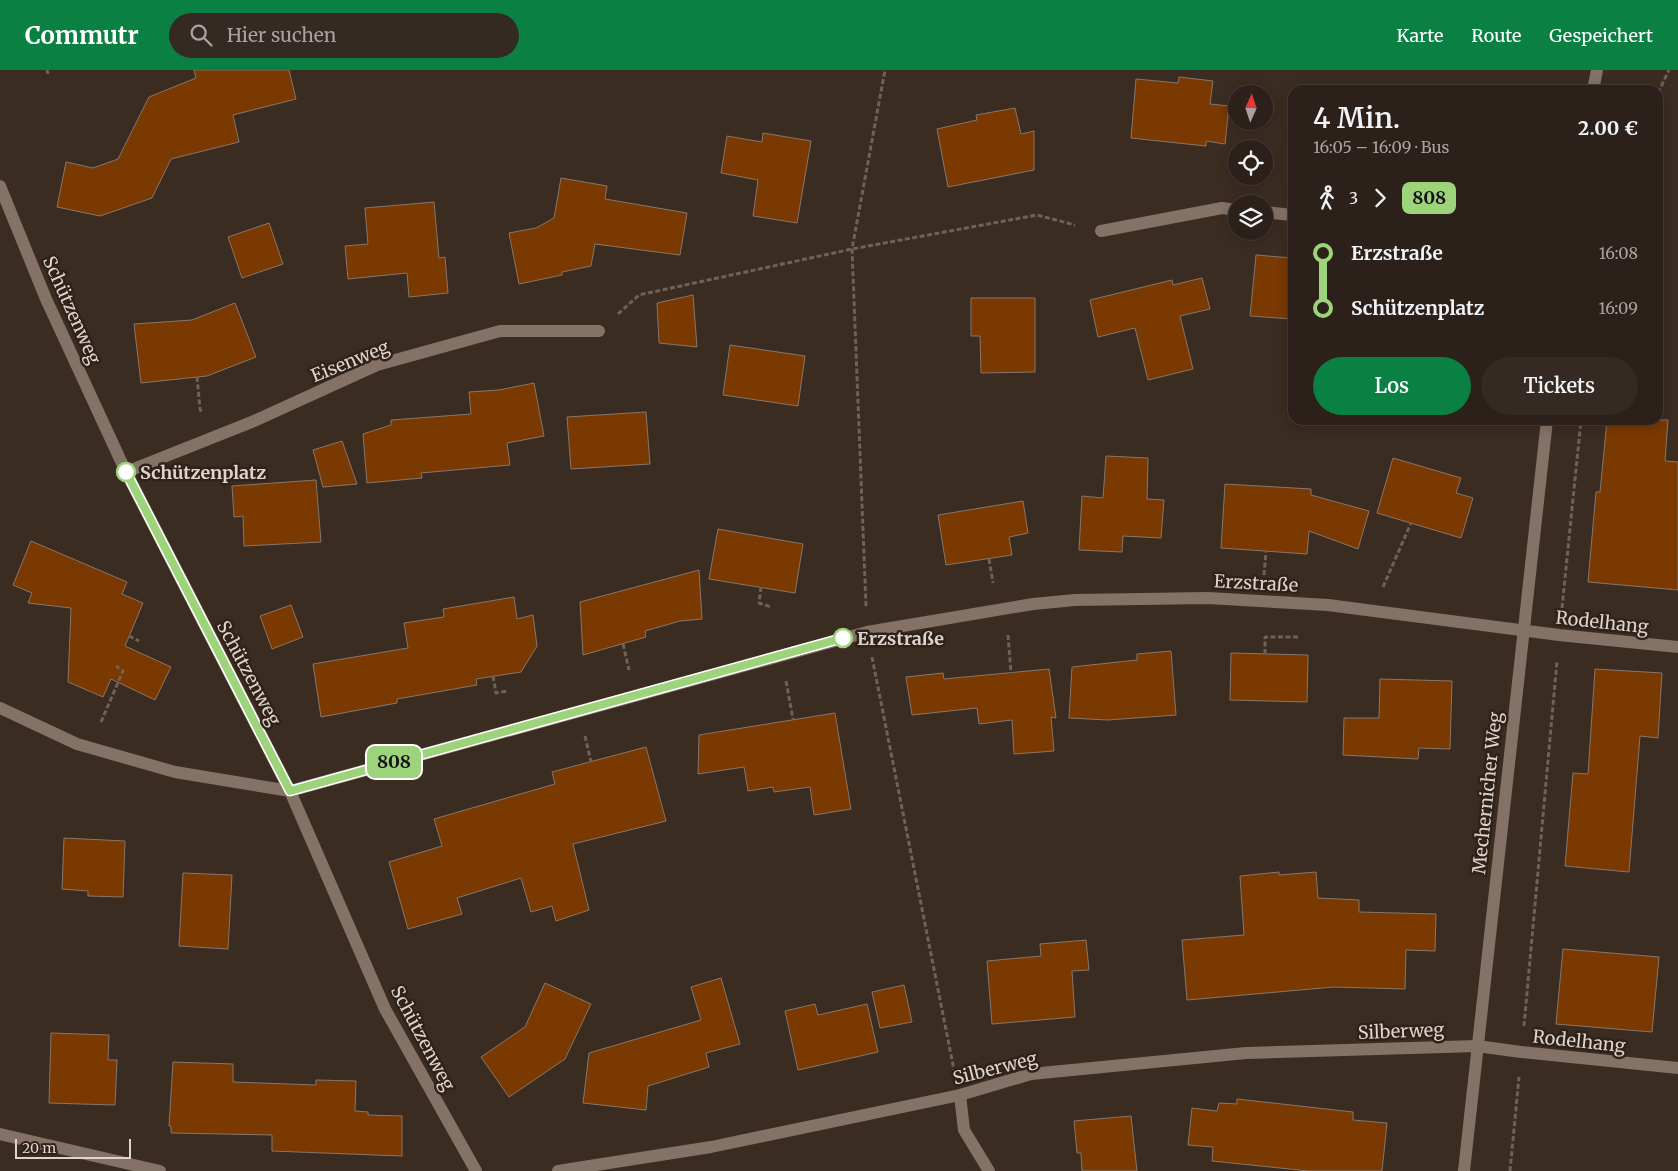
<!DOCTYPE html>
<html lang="de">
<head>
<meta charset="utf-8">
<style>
	:root { --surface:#2c211a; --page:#342923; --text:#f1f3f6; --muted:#a6a3a2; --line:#483e39; --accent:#0b8043 }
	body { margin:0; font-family:Merriweather,serif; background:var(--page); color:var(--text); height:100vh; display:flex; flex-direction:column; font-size:19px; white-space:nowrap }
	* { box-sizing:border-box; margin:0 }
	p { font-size:16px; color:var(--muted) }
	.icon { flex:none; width:28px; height:28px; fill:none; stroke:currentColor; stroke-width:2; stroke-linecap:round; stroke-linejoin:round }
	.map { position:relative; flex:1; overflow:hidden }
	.side { position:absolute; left:1288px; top:15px; width:375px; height:340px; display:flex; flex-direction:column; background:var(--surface); border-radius:15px; box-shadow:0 2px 12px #0003,0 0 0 1px var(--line) }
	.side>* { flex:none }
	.badge { padding:0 10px; border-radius:8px; font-size:18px; line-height:32px }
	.needle { width:32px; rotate:3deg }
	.tools { position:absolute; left:1228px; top:15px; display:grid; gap:10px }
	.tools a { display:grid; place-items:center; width:45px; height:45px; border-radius:50%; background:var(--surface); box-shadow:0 2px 12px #0003,0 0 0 1px var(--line); font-size:25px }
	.scale { position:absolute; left:15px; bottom:12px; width:116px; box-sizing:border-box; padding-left:5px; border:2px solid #ded4ce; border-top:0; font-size:14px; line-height:18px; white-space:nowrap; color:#ded4ce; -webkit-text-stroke:4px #312219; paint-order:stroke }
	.map>.badge { position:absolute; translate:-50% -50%; box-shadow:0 0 0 2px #fff }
	.legs { display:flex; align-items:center; gap:8px; height:55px; padding:0 25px; font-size:16px }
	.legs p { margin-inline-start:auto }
	.head { display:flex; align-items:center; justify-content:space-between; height:85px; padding:0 25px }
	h1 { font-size:28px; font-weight:600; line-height:38px }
	.action { display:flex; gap:10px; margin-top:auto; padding:10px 25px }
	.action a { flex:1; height:58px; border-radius:30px; background:var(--accent); color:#fff; font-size:20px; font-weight:600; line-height:58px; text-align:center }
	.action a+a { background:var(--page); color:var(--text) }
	ul { padding:0 25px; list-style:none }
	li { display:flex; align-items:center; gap:18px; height:55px; font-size:19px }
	li i { display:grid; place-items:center; width:8px; height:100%; margin:0 6px; background:currentColor }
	li i::after { content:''; width:12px; height:12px; margin:-6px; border:4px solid; border-radius:50%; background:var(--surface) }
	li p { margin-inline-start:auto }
	li:first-child i { background:linear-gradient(#0000 50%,currentColor 0) }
	li:last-child i { background:linear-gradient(currentColor 50%,#0000 0) }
	header { display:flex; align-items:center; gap:30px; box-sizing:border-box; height:70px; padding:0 25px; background:var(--accent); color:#fff }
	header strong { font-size:24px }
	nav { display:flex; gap:28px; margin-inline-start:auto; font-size:18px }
	.search { width:350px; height:45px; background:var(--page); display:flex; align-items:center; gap:12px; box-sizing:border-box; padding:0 18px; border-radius:28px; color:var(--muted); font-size:19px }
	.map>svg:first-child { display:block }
</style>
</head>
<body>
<header>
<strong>Commutr</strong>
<div class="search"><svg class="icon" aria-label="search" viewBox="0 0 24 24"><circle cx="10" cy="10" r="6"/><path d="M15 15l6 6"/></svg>Hier suchen</div>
<nav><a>Karte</a><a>Route</a><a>Gespeichert</a></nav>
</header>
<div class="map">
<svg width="1678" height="1101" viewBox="0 0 1678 1101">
	<rect width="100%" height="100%" fill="#3b2c22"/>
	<g fill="#793901" stroke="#88766b">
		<polygon points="194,0 289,0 296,29 233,45 239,72 171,89 152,128 100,146 57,137 66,92 93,98 118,89 149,27 196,8"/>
		<polygon points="1179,7 1213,11 1210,34 1229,36 1225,74 1206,71 1206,76 1131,68 1136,9 1178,13"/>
		<polygon points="1015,38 1021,64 1034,61 1034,100 948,117 937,59 977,50 976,45"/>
		<polygon points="763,63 811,71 797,153 753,146 758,110 721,103 727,66 762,72"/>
		<polygon points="561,108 607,116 605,129 687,143 680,185 595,174 591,196 562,202 562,205 519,214 509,163 536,158 554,148"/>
		<polygon points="434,132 439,188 445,187 448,223 409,227 407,203 348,209 345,176 368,174 365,138"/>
		<polygon points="269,153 283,194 242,208 228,167"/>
		<polygon points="1256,185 1292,188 1292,249 1250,246"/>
		<polygon points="1202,208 1210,239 1180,246 1193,299 1148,310 1135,258 1098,267 1090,230 1172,210 1173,215"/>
		<polygon points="693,225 697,277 659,273 657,233"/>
		<polygon points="971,228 1035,228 1035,302 981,303 980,266 971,266"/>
		<polygon points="235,233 256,287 207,306 141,313 134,254 192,250"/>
		<polygon points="730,275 805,286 798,336 723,325"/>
		<polygon points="534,313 544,366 507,373 510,395 421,403 422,408 367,413 363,364 391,355 391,350 471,344 469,322 499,320"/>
		<polygon points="646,342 650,394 571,399 567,347"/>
		<polygon points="1607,350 1668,350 1665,391 1678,392 1678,520 1588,512 1596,422 1600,422"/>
		<polygon points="342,371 357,414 323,417 313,380"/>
		<polygon points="1106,386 1148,388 1147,429 1164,430 1161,468 1123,466 1122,482 1079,480 1082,426 1103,428"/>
		<polygon points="1393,388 1461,408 1456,423 1473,428 1461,468 1377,443"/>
		<polygon points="316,410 321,472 244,476 243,446 234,447 232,416"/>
		<polygon points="1225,414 1311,419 1311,425 1369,441 1358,479 1309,461 1307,484 1221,478"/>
		<polygon points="1023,431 1028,463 1009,467 1012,485 946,495 938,445"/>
		<polygon points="718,459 803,474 795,523 709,509"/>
		<polygon points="31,471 127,512 122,524 143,533 125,576 171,597 155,630 111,609 103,627 68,612 71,538 28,533 32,523 13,515"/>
		<polygon points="699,500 702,549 680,551 645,561 646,567 583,585 580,532"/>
		<polygon points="514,527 517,549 533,545 537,576 521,602 476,609 477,615 397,629 397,633 321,647 313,594 408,578 404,553 444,547 443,539"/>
		<polygon points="291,535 303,567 272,579 260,546"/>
		<polygon points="1171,581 1176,645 1108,650 1069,648 1072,597 1137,590 1137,584"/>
		<polygon points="1231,583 1308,585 1307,632 1230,630"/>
		<polygon points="1049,599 1056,648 1051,647 1054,681 1014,684 1012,650 979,654 977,638 912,645 906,607 943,603 944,609"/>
		<polygon points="1595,599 1662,603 1658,668 1640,666 1629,802 1565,796 1573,703 1588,704"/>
		<polygon points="1380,609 1452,611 1450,679 1419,678 1418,689 1343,685 1344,648 1379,648"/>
		<polygon points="835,643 851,739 814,745 810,717 774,722 773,717 748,721 744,697 698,704 699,665"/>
		<polygon points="646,677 666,751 573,774 589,840 556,851 552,836 531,842 521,808 457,828 462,844 408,859 389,792 442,776 434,749 555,714 552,702"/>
		<polygon points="64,768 125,771 123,827 88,826 88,821 62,819"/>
		<polygon points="1279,802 1279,805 1316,802 1318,828 1359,830 1359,842 1436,844 1435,881 1406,880 1405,919 1334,917 1187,930 1182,870 1244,865 1240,806"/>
		<polygon points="183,803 232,805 228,879 179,876"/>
		<polygon points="1086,870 1089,900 1072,901 1075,947 992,954 987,891 1041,886 1040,874"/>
		<polygon points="1563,879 1659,887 1652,962 1556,954"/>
		<polygon points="721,908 740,974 706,983 709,997 648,1016 646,1040 583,1033 589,983 701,950 691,917"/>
		<polygon points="545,913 591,934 565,989 509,1027 481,987 525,957"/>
		<polygon points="904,915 912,952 880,958 872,922"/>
		<polygon points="815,934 818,945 867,934 878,982 798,1000 785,941"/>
		<polygon points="51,963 109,965 108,990 117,990 115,1035 49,1033"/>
		<polygon points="173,992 233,994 233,1012 316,1015 316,1010 356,1011 355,1041 368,1042 368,1045 402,1046 402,1086 272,1081 272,1065 171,1063 171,1056 169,1056"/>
		<polygon points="1237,1029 1353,1042 1353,1050 1387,1053 1382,1101 1309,1101 1212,1091 1213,1077 1188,1075 1192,1038 1217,1041 1219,1033 1237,1034"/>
		<polygon points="1131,1046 1137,1101 1082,1101 1081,1083 1077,1083 1074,1051"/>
	</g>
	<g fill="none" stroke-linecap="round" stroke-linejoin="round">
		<g stroke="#6e6158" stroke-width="3" stroke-dasharray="5 2.5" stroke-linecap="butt">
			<polyline points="47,0 48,4"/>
			<polyline points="1658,23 1669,0"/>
			<polyline points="618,244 639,225 852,179 1037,145 1075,155"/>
			<polyline points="197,307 200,339 202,343"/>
			<polyline points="989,489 993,513"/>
			<polyline points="1264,505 1266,481"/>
			<polyline points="761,517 759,533 771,537"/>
			<polyline points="1383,517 1411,453"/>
			<polyline points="866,536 852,179 885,0"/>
			<polyline points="1562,538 1581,350"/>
			<polyline points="1008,565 1011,603"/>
			<polyline points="129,566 139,571"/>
			<polyline points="623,574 629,600"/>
			<polyline points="1265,584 1265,567 1299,567"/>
			<polyline points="872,587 954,1000"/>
			<polyline points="493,606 496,623 507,621"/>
			<polyline points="786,611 793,649"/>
			<polyline points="101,652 123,601 116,596"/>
			<polyline points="585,666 591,692"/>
			<polyline points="1524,956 1557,591"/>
			<polyline points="1510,1101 1519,1007"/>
		</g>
		<g stroke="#847267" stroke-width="12">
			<polyline points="1593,20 1597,0"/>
			<polyline points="0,116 46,229 126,402 290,721 385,939 476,1101"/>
			<polyline points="1264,142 1292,145"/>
			<polyline points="1101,161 1222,138 1236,140"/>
			<polyline points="126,402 254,351 377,295 500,261 599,261"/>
			<polyline points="0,638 77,674 175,702 290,721 867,562 1033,534 1075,530 1208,528 1328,535 1559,565 1678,577"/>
			<polyline points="960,1025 964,1060 989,1101"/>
			<polyline points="0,1064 160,1101"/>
			<polyline points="558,1101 711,1077 960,1025 1031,1004 1246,983 1477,976 1521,982 1678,998"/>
			<polyline points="1464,1101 1547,350"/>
		</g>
	</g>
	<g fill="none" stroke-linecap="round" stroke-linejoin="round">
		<g stroke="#fff" stroke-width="11">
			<polyline id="line-1" points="126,402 290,721 843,568"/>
		</g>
		<use href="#line-1" stroke="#9cd37b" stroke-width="8"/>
	</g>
	<g fill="#fff" stroke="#9cd37b" stroke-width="2.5">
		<circle cx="126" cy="402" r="9"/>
		<circle cx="843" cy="568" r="9"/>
	</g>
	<g text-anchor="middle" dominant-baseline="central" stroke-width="5" stroke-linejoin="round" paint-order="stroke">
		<g font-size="18" fill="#ded4ce" stroke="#312219">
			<text transform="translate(72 240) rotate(66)">Schützenweg</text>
			<text transform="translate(350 291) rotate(-22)">Eisenweg</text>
			<text transform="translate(1256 513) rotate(3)">Erzstraße</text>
			<text transform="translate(1602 552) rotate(6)">Rodelhang</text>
			<text transform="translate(249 603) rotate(62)">Schützenweg</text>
			<text transform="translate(1487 723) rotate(-84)">Mechernicher Weg</text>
			<text transform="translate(1401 961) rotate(-2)">Silberweg</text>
			<text transform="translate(423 968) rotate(62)">Schützenweg</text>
			<text transform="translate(1579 971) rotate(6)">Rodelhang</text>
			<text transform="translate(995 998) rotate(-14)">Silberweg</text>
		</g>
		<g font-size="18" font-weight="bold" fill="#ded4ce" stroke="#312219" text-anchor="start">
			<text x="140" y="402">Schützenplatz</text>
			<text x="857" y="568">Erzstraße</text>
		</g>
	</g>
</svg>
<div class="tools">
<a><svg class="needle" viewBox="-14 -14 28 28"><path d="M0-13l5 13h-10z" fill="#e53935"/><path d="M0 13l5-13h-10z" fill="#a6a3a2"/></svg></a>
<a><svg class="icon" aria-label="locate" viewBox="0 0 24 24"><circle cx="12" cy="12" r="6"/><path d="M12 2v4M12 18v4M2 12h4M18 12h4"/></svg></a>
<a><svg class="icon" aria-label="layers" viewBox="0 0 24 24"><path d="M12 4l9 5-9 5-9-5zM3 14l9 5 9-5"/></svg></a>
</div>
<div class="scale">20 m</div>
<b class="badge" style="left:394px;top:692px;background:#9cd37b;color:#111">808</b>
<section class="side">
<div class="head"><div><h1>4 Min.</h1><p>16:05 – 16:09 · Bus</p></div><b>2.00 €</b></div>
<div class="legs"><svg class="icon" aria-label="walk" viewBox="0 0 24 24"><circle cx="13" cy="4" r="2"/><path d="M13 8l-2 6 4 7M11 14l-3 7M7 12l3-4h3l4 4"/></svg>3<svg class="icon" aria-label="forward" viewBox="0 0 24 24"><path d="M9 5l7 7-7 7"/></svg><b class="badge" style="background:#9cd37b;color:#111">808</b></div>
<ul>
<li><i style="color:#9cd37b"></i><b>Erzstraße</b><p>16:08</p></li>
<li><i style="color:#9cd37b"></i><b>Schützenplatz</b><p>16:09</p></li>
</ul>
<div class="action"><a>Los</a><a>Tickets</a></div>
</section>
</div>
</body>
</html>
